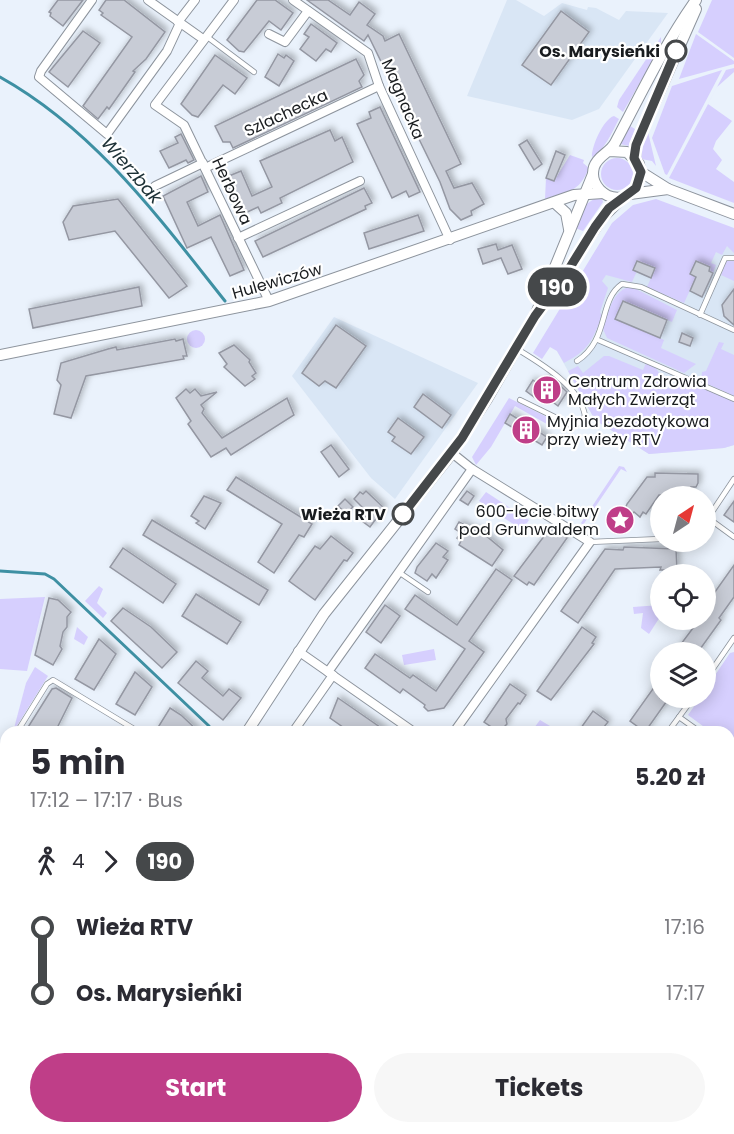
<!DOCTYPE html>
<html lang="en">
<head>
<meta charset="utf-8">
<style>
	:root { --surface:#fff; --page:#f7f7f7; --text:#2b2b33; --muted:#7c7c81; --accent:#bf3e88 }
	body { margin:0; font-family:Poppins,sans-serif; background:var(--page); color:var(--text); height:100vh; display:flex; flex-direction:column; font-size:22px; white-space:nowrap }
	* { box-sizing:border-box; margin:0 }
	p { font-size:20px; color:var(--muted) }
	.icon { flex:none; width:33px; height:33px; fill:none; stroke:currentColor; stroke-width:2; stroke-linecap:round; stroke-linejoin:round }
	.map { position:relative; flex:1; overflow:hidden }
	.details { position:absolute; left:0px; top:726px; width:735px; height:408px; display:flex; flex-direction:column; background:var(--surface); border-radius:18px 18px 0 0; box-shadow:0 3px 15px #0003 }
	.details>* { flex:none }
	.badge { padding:0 12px; border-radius:20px; font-size:21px; line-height:39px }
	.needle { width:39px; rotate:36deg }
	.tools { position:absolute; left:650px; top:486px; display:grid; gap:12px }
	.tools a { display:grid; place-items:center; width:66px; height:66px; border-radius:50%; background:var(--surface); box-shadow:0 3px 15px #0003; font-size:30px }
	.map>.badge { position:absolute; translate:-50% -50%; box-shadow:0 0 0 3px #fff }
	.legs { display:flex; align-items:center; gap:9px; height:66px; padding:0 30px; font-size:20px }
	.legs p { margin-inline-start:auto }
	.headline { display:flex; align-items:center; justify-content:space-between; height:102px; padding:0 30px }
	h1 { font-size:33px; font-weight:700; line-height:45px }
	.action { display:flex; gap:12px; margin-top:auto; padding:12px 30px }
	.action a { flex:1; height:69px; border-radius:36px; background:var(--accent); color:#fff; font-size:24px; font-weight:700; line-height:69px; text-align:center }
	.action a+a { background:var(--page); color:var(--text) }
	ul { padding:0 30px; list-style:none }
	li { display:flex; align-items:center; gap:21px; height:66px; font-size:22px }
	li i { display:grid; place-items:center; width:9px; height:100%; margin:0 8px; background:currentColor }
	li i::after { content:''; width:15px; height:15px; margin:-8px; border:4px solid; border-radius:50%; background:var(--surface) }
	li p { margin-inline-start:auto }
	li:first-child i { background:linear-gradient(#0000 50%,currentColor 0) }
	li:last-child i { background:linear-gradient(currentColor 50%,#0000 0) }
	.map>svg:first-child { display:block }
</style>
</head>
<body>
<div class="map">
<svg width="734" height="1134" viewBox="0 0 734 1134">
	<defs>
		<filter id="shadow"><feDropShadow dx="3" dy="-3" stdDeviation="3" flood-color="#0004"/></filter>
	</defs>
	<rect width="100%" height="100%" fill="#eaf2fc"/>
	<g fill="#d9e6f5">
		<polygon points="507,0 516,0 544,16 562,3 587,10 588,7 596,8 619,20 626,11 668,13 599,109 572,120 467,96"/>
		<polygon points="734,244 734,445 724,448 649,454 595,420 557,351 623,247"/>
		<polygon points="334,317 478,383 395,499 371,478 292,376"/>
		<polygon points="0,961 6,966 6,1008 0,1008"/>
	</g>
	<g fill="#d6cffe">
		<polygon points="712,0 734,0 734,58 698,32"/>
		<polygon points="696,34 734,61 734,64 679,79"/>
		<polygon points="661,37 661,46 623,112 617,107 619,100"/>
		<polygon points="734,68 734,72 717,87 708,104 732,121 716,141 713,149 722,160 716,169 734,182 734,203 669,178 726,70"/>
		<polygon points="722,70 667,175 665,174 652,138 672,86"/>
		<path d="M614,116L619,119C612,132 605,150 592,157C591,148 603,119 614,116Z"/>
		<polygon points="630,126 635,129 629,146 620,144"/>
		<polygon points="645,131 648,132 656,166 652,161 641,159"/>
		<path d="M570,155L584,160L583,163L589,168C578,194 569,190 545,199L546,178L554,181Z"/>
		<circle cx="617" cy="174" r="16"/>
		<polygon points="597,197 602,199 603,202 583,231 575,228 585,205"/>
		<path d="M656,199L734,228V253L727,246L722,255L716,252L711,263L716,265L713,273L709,271L710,267L696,261L690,274L696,277L684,303L647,287L651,278L637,271L632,282L606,275L602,281L608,288L600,312L602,316C592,341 589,350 564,363L557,351L550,347L542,359L533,353L612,223L633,205Z"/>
		<polygon points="727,260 734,261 734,281 721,275"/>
		<path d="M632,287L677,310L672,322L623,301L616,319L664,340L661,348L696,364L684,373L607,338L603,329C607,314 614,287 632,287Z"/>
		<circle cx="196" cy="339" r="9"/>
		<polygon points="719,342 724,343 721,349 734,355 734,396 701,381 702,372 706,371"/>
		<path d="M604,356H609L643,370L646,363L655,367L662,377L660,384L670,389C686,371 717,394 734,402V445L724,448L649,454L595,420L568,371L578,366L583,373Z"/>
		<polygon points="509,398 553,420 548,424 552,427 515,406 491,447 476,465 472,457"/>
		<polygon points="619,466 624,467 627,472 621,469 583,525 581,523"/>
		<polygon points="486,492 529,520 522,530 479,501"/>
		<polygon points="99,586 103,589 97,603 107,613 103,618 85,601"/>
		<polygon points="45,597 27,671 0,669 0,599"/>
		<polygon points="660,605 660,617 649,634 641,628 643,613 634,614 633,607"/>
		<polygon points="77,627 88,637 84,645 74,639"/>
		<polygon points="434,649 436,660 404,665 402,655"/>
		<polygon points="734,652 734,748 729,745 729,732 711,732 688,715 700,698 705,698 705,690 730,653"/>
		<polygon points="35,667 48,676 13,732 26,683"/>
		<polygon points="540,720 555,729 556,732 531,732"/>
		<polygon points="729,958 734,967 734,1134 573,1134 575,1128 729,1128"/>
	</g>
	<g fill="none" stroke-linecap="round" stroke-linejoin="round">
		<g stroke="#3e90a3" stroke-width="3">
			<path d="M0,77C95,130 159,218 225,301"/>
			<polyline points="0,571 45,574 54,579 209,726"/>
		</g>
	</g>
	<g fill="#c8ccd6" stroke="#9497a2" stroke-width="1.5" filter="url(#shadow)">
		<polygon points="58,0 83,0 63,26 50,16 51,13 49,12"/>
		<polygon points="106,0 124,0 165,32 146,59 133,71 135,72 109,109 107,107 98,119 83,106 132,37 101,15 103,13 99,10"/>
		<polygon points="257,0 275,0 293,13 281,30 269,21 244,52 239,51 227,40"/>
		<polygon points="307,0 328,0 350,15 359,2 375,14 367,25 383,36 385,41 399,34 461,164 446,171 454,188 472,183 484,204 471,211 472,215 461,220 450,209 440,182 368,35 364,41"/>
		<polygon points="561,11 589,32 551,85 522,65"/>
		<polygon points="311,24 337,43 331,52 326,49 316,61 300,49 309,37 304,34"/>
		<polygon points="83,31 100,43 68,87 49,72"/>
		<polygon points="278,54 284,58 286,55 294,61 279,86 265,77"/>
		<polygon points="215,55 247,78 235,94 223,85 198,117 192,115 181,104"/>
		<polygon points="356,59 364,75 359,81 362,87 233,148 230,142 223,142 215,126"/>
		<polygon points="380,107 420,192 409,197 406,191 392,198 357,124 371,118 369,112"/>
		<polygon points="330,130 335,141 342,137 353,162 280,198 282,203 261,213 258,207 241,215 224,178 241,171 252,196 272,187 260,161"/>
		<polygon points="181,134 194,160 188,163 186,160 169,168 160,151 178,143 175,137"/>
		<polygon points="527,140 542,164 534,170 519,145"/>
		<polygon points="556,151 565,155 554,181 546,178"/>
		<polygon points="201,176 208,192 187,202 198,226 220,215 244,270 230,276 211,237 187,248 163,196"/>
		<polygon points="364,188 372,203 365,206 366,209 263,257 255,241"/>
		<polygon points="118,199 187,286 169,298 115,231 69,240 63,222 73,206"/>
		<polygon points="418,215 424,231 369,249 364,233"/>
		<polygon points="496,244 498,250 512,245 522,269 508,274 501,258 483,264 478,249"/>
		<polygon points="637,261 655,268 651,278 633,270"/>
		<polygon points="696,261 710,267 709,271 713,273 702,297 690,291 696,277 690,274"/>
		<polygon points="139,287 142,306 33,328 29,309"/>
		<polygon points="734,289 734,325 724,316 722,305"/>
		<polygon points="623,301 667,320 660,338 615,319"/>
		<polygon points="336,325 366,346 336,388 325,381 319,386 302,373"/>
		<polygon points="682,333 693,338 690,346 679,342"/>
		<polygon points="175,339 176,341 183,339 187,356 183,356 184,359 86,376 71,418 54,414 61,385 57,380 61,363 108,349 116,347 117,350"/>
		<polygon points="234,345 250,360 249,362 256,373 252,376 255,379 245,386 224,367 227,364 219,353"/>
		<polygon points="550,376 567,392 558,406 542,394 538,400 526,391 533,380 542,387"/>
		<polygon points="186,389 190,393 195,389 201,396 217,392 201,405 204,409 202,413 222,438 287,398 294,415 231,455 226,448 211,457 188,424 191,421 176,398"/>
		<polygon points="423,394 451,415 442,428 414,407"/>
		<polygon points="510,414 547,437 542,445 505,423"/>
		<polygon points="398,418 424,437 411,454 392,441 395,437 388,432"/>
		<polygon points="331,445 349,469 339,477 321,452"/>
		<polygon points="655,473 698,474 698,483 696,487 691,487 691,496 659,495 646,514 643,512 640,517 634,512 632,514 625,509 627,504 647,477 655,477"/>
		<polygon points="236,477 312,524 304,537 299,535 274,573 258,562 282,524 227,490"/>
		<polygon points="366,491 384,508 370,527 362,521 368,513 354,499 360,492 363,494"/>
		<polygon points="467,491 474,496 468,505 460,500"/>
		<polygon points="204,496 221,503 205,529 196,523 199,521 191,516"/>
		<polygon points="345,499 353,507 346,513 338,506"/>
		<polygon points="734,501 734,522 724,515"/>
		<polygon points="152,520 268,590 259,605 143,535"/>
		<polygon points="459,522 478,532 479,530 503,550 492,566 459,545 461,541 457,538 461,533 455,529"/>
		<polygon points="553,528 567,538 534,585 529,582 527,585 514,576 548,531 550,532"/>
		<polygon points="331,536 353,553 347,561 344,560 315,600 289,581 315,546 320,549"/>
		<polygon points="436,543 448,551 443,557 448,560 436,578 432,574 427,581 415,573 417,567"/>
		<polygon points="624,547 676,549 677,570 660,570 661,567 615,569 578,623 561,611 605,549 623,550"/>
		<polygon points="123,548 176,584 163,603 110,567"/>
		<polygon points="734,565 734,597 719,618 721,620 698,652 675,652 699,620 705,620 705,606"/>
		<polygon points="496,569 512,580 469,641 484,652 444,708 428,711 424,707 425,705 403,689 400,693 365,668 375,654 410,678 413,675 436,691 465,649 405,609 415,595 457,625"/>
		<polygon points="196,594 241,622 227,644 182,616"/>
		<polygon points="49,598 58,600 71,612 67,617 67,627 63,632 60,646 62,649 53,665 35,655"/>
		<polygon points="385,605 400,616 381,643 366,632"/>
		<polygon points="123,608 151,627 177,652 162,668 111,621"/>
		<polygon points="582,627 596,637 592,643 594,644 551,700 537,691"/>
		<polygon points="99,639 116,654 94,690 75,679"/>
		<polygon points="196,661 208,671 202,678 223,696 229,689 241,698 223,720 178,683"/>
		<polygon points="135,672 152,687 135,715 116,704"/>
		<polygon points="660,679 660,698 669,698 645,732 630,721"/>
		<polygon points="510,684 526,695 520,704 518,703 506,719 507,724 499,732 484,722"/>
		<polygon points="56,688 72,698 57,728 55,727 51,732 25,732 52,689"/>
		<polygon points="338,698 387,732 350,732 330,718"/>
		<polygon points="170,708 181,715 199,732 162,732 157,729"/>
		<polygon points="593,711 608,722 600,732 578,732"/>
	</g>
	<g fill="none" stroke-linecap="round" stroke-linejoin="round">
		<g stroke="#8d949d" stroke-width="6">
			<g id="service">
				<polyline points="206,36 254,72"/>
				<polyline points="700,315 725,258 734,258"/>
				<polyline points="598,340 734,399"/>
				<path d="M517,349C540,363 581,387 585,416L580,423L571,425L520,400"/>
				<path d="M577,361C610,340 598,300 622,284L641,287L734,330"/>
				<polyline points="734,479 708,518 734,537"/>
				<polyline points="590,542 660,539"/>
				<polyline points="400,573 428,592"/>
				<polyline points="705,680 734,638"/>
				<polyline points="679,717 693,698"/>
				<polyline points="17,732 47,684 53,680 139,732"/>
				<polyline points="668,732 679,717 700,732"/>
				<polyline points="729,751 734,754"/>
				<polyline points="39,1128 48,1134"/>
				<polyline points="445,1134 449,1128"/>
			</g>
		</g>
		<g stroke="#8d949d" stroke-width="10">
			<g id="minor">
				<polyline points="92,0 41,71 39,77 107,134 167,51 180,23"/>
				<polyline points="148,0 203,39"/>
				<polyline points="234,0 155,105 184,125 269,301"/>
				<polyline points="293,0 368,53 379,86 450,240"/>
				<polyline points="178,22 195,0"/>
				<polyline points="269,34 285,42 308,11"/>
				<polyline points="205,168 379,86"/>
				<polyline points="155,186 203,163"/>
				<polyline points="238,238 360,181"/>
				<polyline points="452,453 472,469 590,542 454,732"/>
				<polyline points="298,651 414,732"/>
				<polyline points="328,672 472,469"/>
				<polyline points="293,732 333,675"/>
				<polyline points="729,901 734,905"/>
				<polyline points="270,1128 280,1134"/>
				<polyline points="0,1131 6,1123"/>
				<polyline points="568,1134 570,1128"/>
			</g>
		</g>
		<g stroke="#8d949d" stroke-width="12">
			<g id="tertiary">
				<path d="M610,151L627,152L639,164C642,178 638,193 623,197C605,201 589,184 594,167C598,155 610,153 615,143C641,94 664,45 696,0"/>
				<polyline points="635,158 636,145 696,9"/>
				<polyline points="641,172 668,189 734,214"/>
				<polyline points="630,194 668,189"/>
				<polyline points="555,203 566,213 569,229"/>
				<polyline points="544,304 603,217 623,197"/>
				<polyline points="0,355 269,301 574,195 603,193"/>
				<polyline points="247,732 324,614 452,453 487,399 535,316 593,174"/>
				<polyline points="0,941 6,946"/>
				<polyline points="193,1128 200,1134"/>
			</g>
		</g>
		<use href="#service" stroke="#fff" stroke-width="4.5"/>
		<use href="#minor" stroke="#fff" stroke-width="8"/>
		<use href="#tertiary" stroke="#fff" stroke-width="10"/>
	</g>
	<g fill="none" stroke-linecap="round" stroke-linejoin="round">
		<g stroke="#fff" stroke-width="14">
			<polyline id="line-1" points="403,514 462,438 535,316 564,277 595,227 609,208 636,188 641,172 634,158 636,145 676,51"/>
		</g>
		<use href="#line-1" stroke="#45484a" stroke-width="9"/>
	</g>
	<defs>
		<g id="building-disc" transform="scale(1.5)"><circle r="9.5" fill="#bf3e88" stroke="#fff"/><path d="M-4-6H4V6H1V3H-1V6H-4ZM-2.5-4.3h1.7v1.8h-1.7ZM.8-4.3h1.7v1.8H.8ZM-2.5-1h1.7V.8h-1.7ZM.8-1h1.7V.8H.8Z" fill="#fff"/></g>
		<g id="sight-disc" transform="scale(1.5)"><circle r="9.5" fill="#bf3e88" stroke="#fff"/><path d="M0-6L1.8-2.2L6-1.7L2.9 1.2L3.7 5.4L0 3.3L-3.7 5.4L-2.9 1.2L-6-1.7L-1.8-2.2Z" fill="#fff"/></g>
	</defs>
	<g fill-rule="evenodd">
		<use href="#building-disc" x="547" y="390"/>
		<use href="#building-disc" x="526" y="430"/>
		<use href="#sight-disc" x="620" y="520"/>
	</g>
	<g fill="#fff" stroke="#45484a" stroke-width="3">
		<circle cx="676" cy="51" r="10"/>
		<circle cx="403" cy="514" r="10"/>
	</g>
	<g text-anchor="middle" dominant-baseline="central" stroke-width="4.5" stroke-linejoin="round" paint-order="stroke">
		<g font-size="16" font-weight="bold" fill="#191c1f" stroke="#fff" text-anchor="end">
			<text x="660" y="51">Os. Marysieńki</text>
			<text x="386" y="514">Wieża RTV</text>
		</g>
		<g font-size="16" fill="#191c1f" stroke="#fff">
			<text transform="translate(403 99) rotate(67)">Magnacka</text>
			<text transform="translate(286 113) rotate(-25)">Szlachecka</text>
			<text transform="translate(232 191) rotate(65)">Herbowa</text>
			<text transform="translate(277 281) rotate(-16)">Hulewiczów</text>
		</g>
		<g font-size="16" fill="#191c1f" stroke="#fff" text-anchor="start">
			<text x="568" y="381">Centrum Zdrowia<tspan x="568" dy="18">Małych Zwierząt</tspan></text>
			<text x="547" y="421">Myjnia bezdotykowa<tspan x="547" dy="18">przy wieży RTV</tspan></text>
			<text x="599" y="511" text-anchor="end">600-lecie bitwy<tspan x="599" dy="18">pod Grunwaldem</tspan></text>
		</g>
		<g font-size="18" font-style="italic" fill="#1d3136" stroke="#fff">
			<text transform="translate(132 170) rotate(49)">Wierzbak</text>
		</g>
	</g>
</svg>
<div class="tools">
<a><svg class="needle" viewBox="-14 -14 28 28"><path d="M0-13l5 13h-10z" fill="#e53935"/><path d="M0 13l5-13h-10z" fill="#7c7c81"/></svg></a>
<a><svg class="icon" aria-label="locate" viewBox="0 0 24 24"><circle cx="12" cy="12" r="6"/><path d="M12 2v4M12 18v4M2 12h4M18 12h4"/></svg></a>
<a><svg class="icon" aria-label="layers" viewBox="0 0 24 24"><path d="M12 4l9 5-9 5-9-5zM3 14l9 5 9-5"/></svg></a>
</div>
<b class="badge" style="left:557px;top:287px;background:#45484a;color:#fff">190</b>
<section class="details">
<div class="headline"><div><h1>5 min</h1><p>17:12 – 17:17 · Bus</p></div><b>5.20 zł</b></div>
<div class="legs"><svg class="icon" aria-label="walk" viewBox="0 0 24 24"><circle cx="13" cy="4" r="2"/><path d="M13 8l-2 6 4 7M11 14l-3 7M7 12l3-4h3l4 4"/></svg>4<svg class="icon" aria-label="forward" viewBox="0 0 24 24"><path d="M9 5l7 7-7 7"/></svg><b class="badge" style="background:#45484a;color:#fff">190</b></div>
<ul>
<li><i style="color:#45484a"></i><b>Wieża RTV</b><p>17:16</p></li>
<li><i style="color:#45484a"></i><b>Os. Marysieńki</b><p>17:17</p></li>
</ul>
<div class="action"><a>Start</a><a>Tickets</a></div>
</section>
</div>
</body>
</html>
